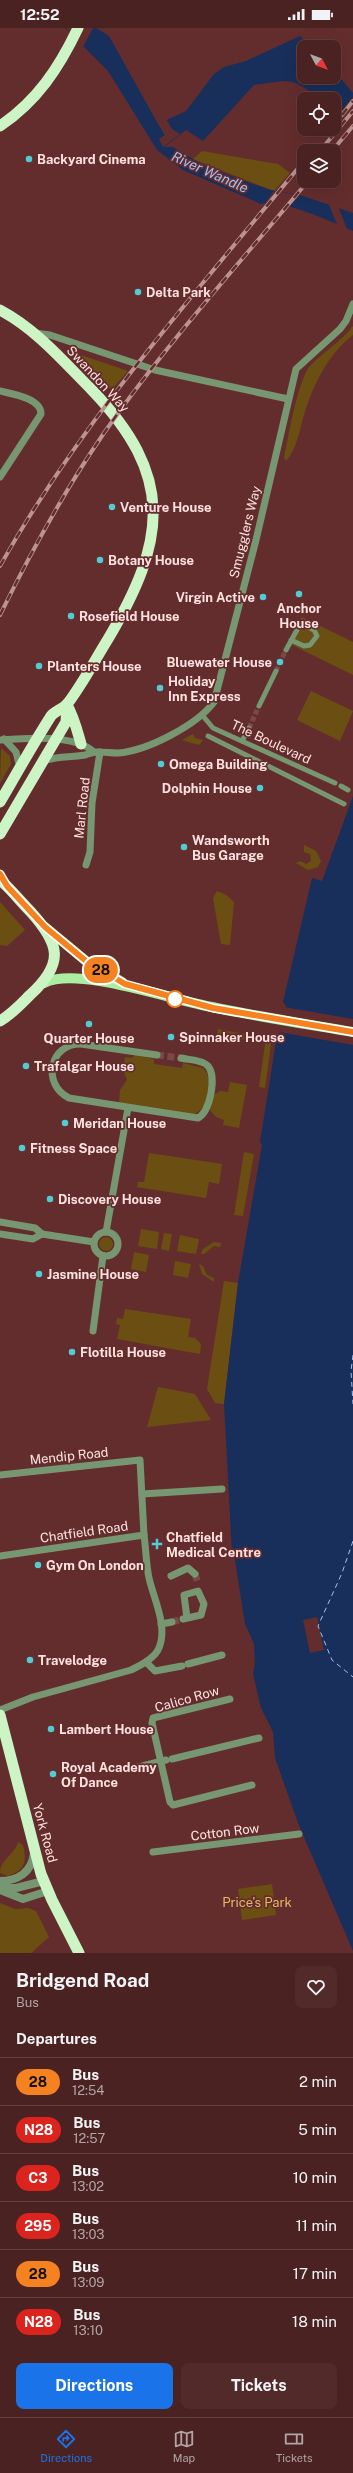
<!DOCTYPE html>
<html lang="en">
<head>
<meta charset="utf-8">
<style>
	:root { --surface:#4b2222; --page:#522a2a; --text:#f1f3f6; --muted:#b2a4a5; --line:#623f40; --accent:#1a73e8 }
	body { margin:0; font-family:"Public Sans",sans-serif; background:var(--page); color:var(--text); height:100vh; display:flex; flex-direction:column; font-size:15px; white-space:nowrap }
	* { box-sizing:border-box; margin:0 }
	p { font-size:13px; color:var(--muted) }
	.icon { flex:none; width:22px; height:22px; fill:none; stroke:currentColor; stroke-width:2; stroke-linecap:round; stroke-linejoin:round }
	.map { position:relative; height:1925px; overflow:hidden }
	.sheet { display:flex; flex-direction:column; background:var(--surface); flex:1 }
	.sheet>* { flex:none }
	.badge { padding:0 8px; border-radius:13px; font-size:14px; line-height:26px }
	.needle { width:26px; rotate:131deg }
	.tools { position:absolute; left:297px; top:12px; display:grid; gap:8px }
	.tools a { display:grid; place-items:center; width:44px; height:44px; border-radius:8px; background:var(--surface); box-shadow:0 4px 16px #0002,0 0 0 1px var(--line); font-size:20px }
	.map>.badge { position:absolute; translate:-50% -50%; box-shadow:0 0 0 2px #fff }
	h2 { padding:0 16px; font-size:15px; line-height:36px }
	.round { display:grid; place-items:center; flex:none; width:42px; height:42px; border-radius:8px; background:var(--page) }
	.head { display:flex; align-items:center; justify-content:space-between; height:68px; padding:0 16px }
	h1 { font-size:19px; font-weight:700; line-height:30px }
	.action { display:flex; gap:8px; margin-top:auto; padding:8px 16px }
	.action a { flex:1; height:46px; border-radius:8px; background:var(--accent); color:#fff; font-size:16px; font-weight:700; line-height:46px; text-align:center }
	.action a+a { background:var(--page); color:var(--text) }
	ul { padding:0; list-style:none }
	li { display:flex; align-items:center; gap:12px; height:48px; padding:0 16px; border-top:1px solid var(--line) }
	li div { flex:1 }
	li b { display:block; font-size:15px }
	li em { font-style:normal }
	li .badge { min-width:44px; font-weight:700; text-align:center }
	.status { display:flex; justify-content:space-between; align-items:center; height:28px; padding:0 20px; background:var(--surface); direction:ltr }
	.status svg { height:11px; fill:currentColor }
	.dock { display:flex; justify-content:space-around; align-items:center; height:56px; border-top:1px solid var(--line); background:var(--surface); font-size:11px; color:var(--muted) }
	.dock a { display:grid; justify-items:center; gap:2px }
	.dock .current { color:var(--accent) }
	.map>svg:first-child { display:block }
</style>
</head>
<body>
<div class="status"><b>12:52</b><svg viewBox="0 0 49 12"><path d="M0 12V9h3v3zM5 12V6h3v6zM10 12V3h3v9zM15 12V0h3v12zM26 1h20v11H26zM47 4h2v5h-2z"/></svg></div>
<div class="map">
<svg width="353" height="1925" viewBox="0 0 353 1925">
	<rect width="100%" height="100%" fill="#642d2d"/>
	<g fill="#6b4f12">
		<polygon points="202,123 278,136 290,145 274,163 271,162 193,131"/>
		<path d="M353,298V307C328,326 313,357 304,387C299,403 297,421 286,433L284,430C288,410 298,352 310,338C323,324 341,314 353,298Z"/>
		<polygon points="78,326 128,343 112,361 77,328"/>
		<polygon points="302,589 353,614 353,647 288,615"/>
		<polygon points="311,663 353,683 340,713 297,692"/>
		<polygon points="193,706 195,710 203,712 199,717 182,712"/>
		<polygon points="1,720 10,728 11,736 0,755"/>
		<polygon points="304,817 316,823 321,833 318,839 308,842 296,835 300,833 306,836 311,833 310,826 304,824"/>
		<polygon points="217,863 226,867 234,874 230,917 221,916 213,870"/>
		<polygon points="0,874 25,902 7,918 0,917"/>
		<polygon points="218,1001 259,1009 258,1014 217,1007"/>
		<polygon points="266,1009 272,1009 265,1060 259,1059"/>
		<path d="M135,1027L154,1031V1036L182,1040L183,1035L203,1040C215,1050 208,1085 191,1087L119,1075L120,1062L127,1052L123,1042L125,1029L132,1030Z"/>
		<polygon points="230,1054 247,1057 239,1100 223,1097 224,1092 216,1089 210,1082 212,1068 220,1063 228,1064"/>
		<polygon points="244,1124 254,1126 243,1188 234,1187"/>
		<polygon points="149,1125 222,1136 219,1156 209,1154 206,1170 137,1159 138,1154 144,1154"/>
		<polygon points="141,1201 159,1204 157,1221 138,1218"/>
		<polygon points="164,1205 172,1206 169,1223 161,1221"/>
		<polygon points="180,1207 199,1211 196,1226 177,1223"/>
		<circle cx="106" cy="1216" r="7"/>
		<polygon points="214,1214 221,1215 220,1219 214,1218 204,1226 201,1226 203,1221"/>
		<polygon points="134,1224 149,1227 146,1244 131,1241"/>
		<polygon points="175,1233 191,1236 188,1250 173,1247"/>
		<polygon points="199,1236 203,1238 207,1247 214,1250 214,1254 202,1246"/>
		<polygon points="224,1253 238,1255 224,1376 215,1375 207,1361"/>
		<polygon points="125,1281 191,1291 188,1309 195,1310 201,1316 200,1326 117,1311 120,1297 116,1296 117,1290 123,1291"/>
		<polygon points="158,1359 195,1366 211,1392 147,1399"/>
		<path d="M18,1814L23,1817C27,1834 25,1842 8,1848L0,1845C0,1832 15,1826 18,1814Z"/>
		<polygon points="272,1856 276,1887 242,1892 238,1861"/>
		<polygon points="0,1875 15,1881 28,1880 36,1883 49,1909 31,1925 0,1925"/>
	</g>
	<g fill="#172f5a">
		<path d="M65,0H96L109,8L158,96L186,83L214,46L224,39L246,33L300,8L312,19H304V49H334V42L353,65V104L334,86V71H318C292,47 287,53 254,57L203,113L186,102L164,119H173L203,137L250,155L271,162L300,167L353,185V203C334,195 280,170 261,176L183,142L157,122L108,43Z"/>
		<polygon points="353,768 353,990 349,1014 353,1017 353,1923 298,1795 275,1730 273,1704 261,1680 253,1646 255,1635 254,1616 245,1596 234,1526 232,1526 224,1376 238,1255 262,1117 260,1114 277,1007 281,1004 286,978 283,974 312,850 322,853"/>
	</g>
	<g fill="#642d2d">
		<polygon points="66,0 93,0 82,21"/>
		<polygon points="353,69 353,104 336,89"/>
		<polygon points="166,91 172,101 180,106 163,119 159,111 165,107 158,96"/>
		<polygon points="274,163 300,167 289,179 266,174"/>
		<polygon points="328,174 338,178 347,201 338,199"/>
		<polygon points="282,975 284,975 284,979 353,991 351,1014 353,1017 279,1004 276,1005 279,1003 284,978"/>
		<polygon points="317,1589 324,1622 310,1625 303,1592"/>
	</g>
	<g fill="none" stroke-linecap="round" stroke-linejoin="round">
		<g stroke="#9fc0fa" stroke-width="1" stroke-dasharray="5 4" stroke-linecap="butt">
			<polyline points="353,1327 351,1343 353,1376"/>
			<polyline points="353,1513 342,1545 318,1598 332,1632 353,1649"/>
		</g>
		<g stroke="#7b4848" stroke-width="5" stroke-dasharray="5 2.5" stroke-linecap="butt">
			<polyline points="276,643 286,622"/>
			<polyline points="249,700 259,678"/>
		</g>
		<g stroke="#7b4848" stroke-width="7" stroke-dasharray="7 3.5" stroke-linecap="butt">
			<polyline points="157,1027 181,1030"/>
			<polyline points="195,1546 198,1555"/>
			<polyline points="172,1594 183,1591"/>
		</g>
		<g stroke="#779772" stroke-width="5">
			<polyline points="286,622 298,600 303,597 314,602 317,608 310,617 304,618 291,612"/>
			<polyline points="259,678 276,643"/>
			<polyline points="203,688 213,700 335,755"/>
			<polyline points="208,708 344,776"/>
			<polyline points="242,713 249,700"/>
			<polyline points="341,758 348,762"/>
		</g>
		<g stroke="#779772" stroke-width="7">
			<polyline points="35,305 50,307 155,342 288,371"/>
			<path d="M0,363C12,366 41,370 41,386L0,449"/>
			<polyline points="4,711 16,724 20,740"/>
			<path d="M0,712C26,710 74,706 94,724"/>
			<path d="M43,733C61,727 68,730 85,727C89,726 92,724 97,724C104,724 111,725 118,725C147,723 197,697 214,674L256,512L296,341L340,301L346,293L353,276"/>
			<polyline points="86,837 90,824 92,775 100,724"/>
			<path d="M157,1027L81,1016C50,1015 41,1056 69,1070L198,1090C210,1084 217,1049 208,1038C203,1032 189,1032 181,1030"/>
			<polyline points="0,1194 35,1200 42,1206 94,1214"/>
			<circle cx="106" cy="1216" r="12"/>
			<polyline points="106,1204 128,1080"/>
			<polyline points="0,1206 33,1211 42,1206"/>
			<polyline points="93,1303 103,1228"/>
			<polyline points="0,1447 140,1432 144,1507 0,1528"/>
			<polyline points="142,1466 222,1461"/>
			<polyline points="171,1548 188,1540 195,1546"/>
			<polyline points="183,1591 201,1587 204,1576 198,1563 184,1567 187,1590"/>
			<polyline points="161,1596 172,1594"/>
			<polyline points="146,1634 155,1643 182,1638"/>
			<polyline points="188,1636 222,1627"/>
			<polyline points="230,1671 153,1690 152,1695 170,1774 173,1777 252,1757"/>
			<path d="M0,1682L33,1669L131,1642C141,1637 153,1631 158,1622C169,1600 154,1572 149,1550C146,1536 146,1521 144,1507"/>
			<polyline points="172,1731 259,1710"/>
			<polyline points="131,1741 166,1732"/>
			<polyline points="153,1824 299,1806"/>
		</g>
		<g stroke="#779772" stroke-width="8">
			<path d="M0,1853C18,1853 32,1844 34,1825"/>
			<polyline points="0,1860 16,1860 44,1853"/>
			<polyline points="0,1862 23,1871 48,1863"/>
		</g>
		<g stroke="#abeda1" stroke-width="10">
			<polyline points="45,899 86,933 122,954"/>
			<path d="M44,955C78,938 172,972 212,979C259,989 306,996 353,1004"/>
		</g>
		<g stroke="#ccf4c5" stroke-width="11">
			<path d="M0,98C37,73 59,40 78,0"/>
			<path d="M0,282C36,301 63,333 91,361C175,448 167,512 108,611C95,632 83,655 68,675C63,681 55,683 51,688C33,716 17,745 0,774"/>
			<path d="M67,677C74,689 77,702 81,716"/>
			<polyline points="0,806 66,694 67,676"/>
			<path d="M0,852C11,861 20,873 30,883C60,916 65,935 30,967C21,976 12,986 0,993"/>
			<polyline points="0,1687 41,1846 52,1872 79,1925"/>
		</g>
		<g stroke="#bc9392" stroke-width="4">
			<g id="rail">
				<polyline points="342,87 353,73"/>
				<polyline points="320,123 353,83"/>
				<polyline points="332,123 353,98"/>
				<path d="M0,538C83,390 197,263 304,133"/>
				<path d="M0,587C31,524 64,463 104,405C165,317 239,236 308,153"/>
			</g>
		</g>
		<use href="#rail" stroke="#642d2d" stroke-width="2.5" stroke-dasharray="8" stroke-linecap="butt"/>
	</g>
	<g fill="none" stroke-linecap="round" stroke-linejoin="round">
		<g stroke="#fff" stroke-width="9">
			<polyline id="line" points="0,846 7,858 45,899 86,933 125,956 213,980 353,1004"/>
		</g>
		<use href="#line" stroke="#f58220" stroke-width="6"/>
	</g>
	<g fill="#51ccd4" stroke="#642d2d" stroke-width="1.5">
		<circle cx="29" cy="131" r="4"/>
		<circle cx="138" cy="264" r="4"/>
		<circle cx="112" cy="479" r="4"/>
		<circle cx="100" cy="532" r="4"/>
		<circle cx="299" cy="566" r="4"/>
		<circle cx="263" cy="569" r="4"/>
		<circle cx="71" cy="588" r="4"/>
		<circle cx="280" cy="634" r="4"/>
		<circle cx="39" cy="638" r="4"/>
		<circle cx="160" cy="660" r="4"/>
		<circle cx="161" cy="736" r="4"/>
		<circle cx="260" cy="760" r="4"/>
		<circle cx="184" cy="819" r="4"/>
		<circle cx="89" cy="996" r="4"/>
		<circle cx="171" cy="1009" r="4"/>
		<circle cx="26" cy="1038" r="4"/>
		<circle cx="65" cy="1095" r="4"/>
		<circle cx="22" cy="1120" r="4"/>
		<circle cx="50" cy="1171" r="4"/>
		<circle cx="39" cy="1246" r="4"/>
		<circle cx="72" cy="1324" r="4"/>
		<path d="M155 1510h4v4h4v4h-4v4h-4v-4h-4v-4h4z"/>
		<circle cx="38" cy="1537" r="4"/>
		<circle cx="30" cy="1632" r="4"/>
		<circle cx="51" cy="1701" r="4"/>
		<circle cx="53" cy="1746" r="4"/>
	</g>
	<circle fill="#fff" stroke="#f58220" stroke-width="2" cx="175" cy="971" r="8"/>
	<g text-anchor="middle" dominant-baseline="central" stroke-width="3.5" stroke-linejoin="round" paint-order="stroke">
		<g font-size="13" font-weight="bold" fill="#ffe2e0" stroke="#642d2d" text-anchor="start">
			<text x="37" y="131">Backyard Cinema</text>
			<text x="146" y="264">Delta Park</text>
			<text x="120" y="479">Venture House</text>
			<text x="108" y="532">Botany House</text>
			<text x="255" y="569" text-anchor="end">Virgin Active</text>
			<text x="299" y="580" text-anchor="middle">Anchor<tspan x="299" dy="15">House</tspan></text>
			<text x="79" y="588">Rosefield House</text>
			<text x="272" y="634" text-anchor="end">Bluewater House</text>
			<text x="47" y="638">Planters House</text>
			<text x="168" y="653">Holiday<tspan x="168" dy="15">Inn Express</tspan></text>
			<text x="169" y="736">Omega Building</text>
			<text x="252" y="760" text-anchor="end">Dolphin House</text>
			<text x="192" y="812">Wandsworth<tspan x="192" dy="15">Bus Garage</tspan></text>
			<text x="179" y="1009">Spinnaker House</text>
			<text x="89" y="1010" text-anchor="middle">Quarter House</text>
			<text x="34" y="1038">Trafalgar House</text>
			<text x="73" y="1095">Meridan House</text>
			<text x="30" y="1120">Fitness Space</text>
			<text x="58" y="1171">Discovery House</text>
			<text x="47" y="1246">Jasmine House</text>
			<text x="80" y="1324">Flotilla House</text>
			<text x="166" y="1509">Chatfield<tspan x="166" dy="15">Medical Centre</tspan></text>
			<text x="46" y="1537">Gym On London</text>
			<text x="38" y="1632">Travelodge</text>
			<text x="59" y="1701">Lambert House</text>
			<text x="61" y="1739">Royal Academy<tspan x="61" dy="15">Of Dance</tspan></text>
		</g>
		<g font-size="13" fill="#ffe2e0" stroke="#642d2d">
			<text transform="translate(98 351) rotate(47)">Swandon Way</text>
			<text transform="translate(245 504) rotate(-76)">Smugglers Way</text>
			<text transform="translate(271 714) rotate(25)">The Boulevard</text>
			<text transform="translate(82 780) rotate(-84)">Marl Road</text>
			<text transform="translate(69 1428) rotate(-6)">Mendip Road</text>
			<text transform="translate(84 1504) rotate(-8)">Chatfield Road</text>
			<text transform="translate(187 1671) rotate(-16)">Calico Row</text>
			<text transform="translate(225 1804) rotate(-7)">Cotton Row</text>
			<text transform="translate(45 1805) rotate(75)">York Road</text>
		</g>
		<g font-size="13" fill="#e4b865" stroke="#642d2d">
			<text x="257" y="1874">Price's Park</text>
		</g>
		<g font-size="14" font-style="italic" fill="#9fc0fa" stroke="#642d2d">
			<text transform="translate(210 144) rotate(24)">River Wandle</text>
		</g>
	</g>
</svg>
<div class="tools">
<a><svg class="needle" viewBox="-14 -14 28 28"><path d="M0-13l5 13h-10z" fill="#e53935"/><path d="M0 13l5-13h-10z" fill="#b2a4a5"/></svg></a>
<a><svg class="icon" aria-label="locate" viewBox="0 0 24 24"><circle cx="12" cy="12" r="6"/><path d="M12 2v4M12 18v4M2 12h4M18 12h4"/></svg></a>
<a><svg class="icon" aria-label="layers" viewBox="0 0 24 24"><path d="M12 4l9 5-9 5-9-5zM3 14l9 5 9-5"/></svg></a>
</div>
<b class="badge" style="left:101px;top:942px;background:#f58220;color:#111">28</b>
</div>
<section class="sheet">
<div class="head"><div><h1>Bridgend Road</h1><p>Bus</p></div><a class="round"><svg class="icon" aria-label="heart" viewBox="0 0 24 24"><path d="M12 20l-8-8c-3-5 5-10 8-4 3-6 11-1 8 4z"/></svg></a></div>
<h2>Departures</h2>
<ul>
<li><span class="badge" style="background:#f58220;color:#111">28</span><div><b>Bus</b><p>12:54</p></div><em>2 min</em></li>
<li><span class="badge" style="background:#dc241f;color:#fff">N28</span><div><b>Bus</b><p>12:57</p></div><em>5 min</em></li>
<li><span class="badge" style="background:#dc241f;color:#fff">C3</span><div><b>Bus</b><p>13:02</p></div><em>10 min</em></li>
<li><span class="badge" style="background:#dc241f;color:#fff">295</span><div><b>Bus</b><p>13:03</p></div><em>11 min</em></li>
<li><span class="badge" style="background:#f58220;color:#111">28</span><div><b>Bus</b><p>13:09</p></div><em>17 min</em></li>
<li><span class="badge" style="background:#dc241f;color:#fff">N28</span><div><b>Bus</b><p>13:10</p></div><em>18 min</em></li>
</ul>
<div class="action"><a>Directions</a><a>Tickets</a></div>
</section>
<nav class="dock">
<a class="current"><svg class="icon" aria-label="directions" viewBox="0 0 24 24"><path d="M12 3l9 9-9 9-9-9zM9 14v-3h6M13 9l2 2-2 2"/></svg>Directions</a>
<a><svg class="icon" aria-label="map" viewBox="0 0 24 24"><path d="M3 6l6-2 6 2 6-2v14l-6 2-6-2-6 2zM9 4v14M15 6v14"/></svg>Map</a>
<a><svg class="icon" aria-label="tickets" viewBox="0 0 24 24"><path d="M3 7h18v10H3zM15 7v10"/></svg>Tickets</a>
</nav>
</body>
</html>
